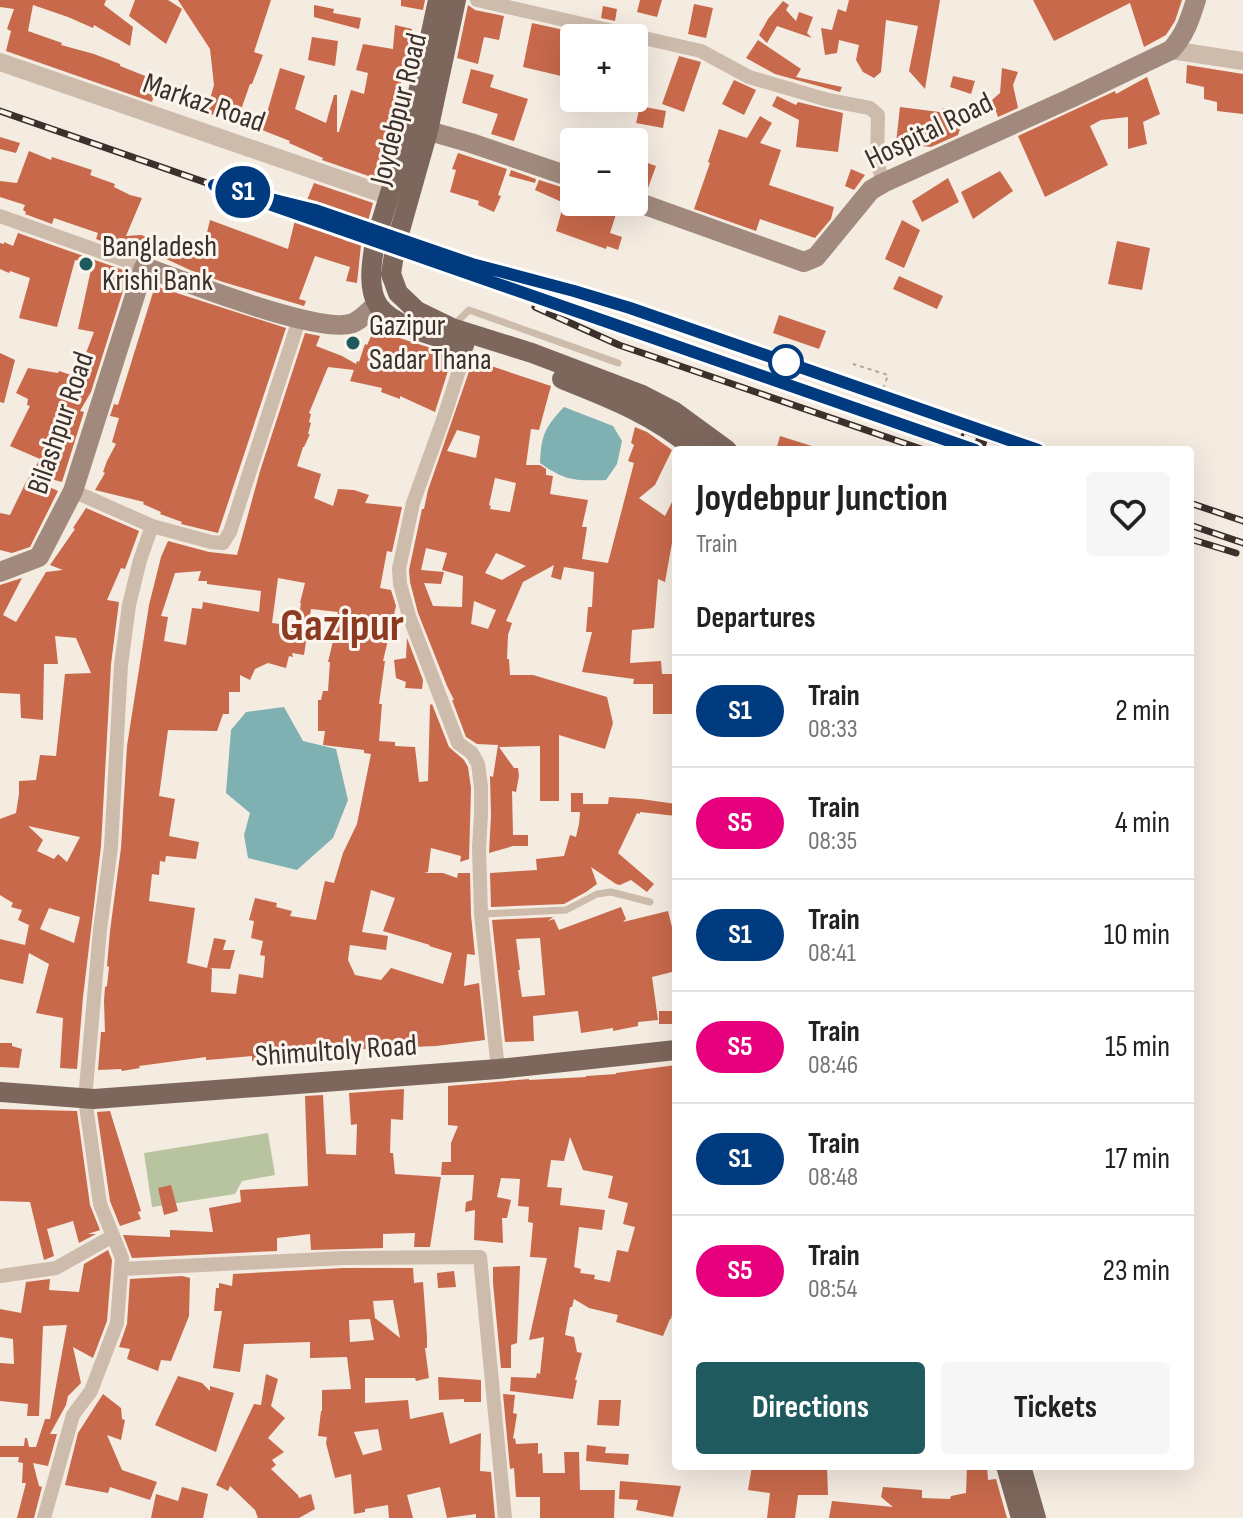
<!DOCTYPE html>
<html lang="en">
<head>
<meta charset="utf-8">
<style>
	:root { --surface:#fff; --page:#f6f6f6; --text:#222; --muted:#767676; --line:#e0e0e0; --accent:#1f5a5e }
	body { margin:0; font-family:"Sofia Sans Condensed",sans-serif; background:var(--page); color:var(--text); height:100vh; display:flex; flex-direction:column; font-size:30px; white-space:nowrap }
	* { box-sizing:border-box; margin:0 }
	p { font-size:26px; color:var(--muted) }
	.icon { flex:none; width:44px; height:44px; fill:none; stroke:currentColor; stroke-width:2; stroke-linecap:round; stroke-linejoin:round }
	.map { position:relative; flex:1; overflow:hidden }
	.details { position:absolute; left:672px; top:446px; width:522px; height:1024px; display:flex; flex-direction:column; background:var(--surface); border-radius:8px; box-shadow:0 8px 32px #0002 }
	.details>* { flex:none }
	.badge { padding:0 16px; border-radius:26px; font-size:28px; line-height:52px }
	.fabs { position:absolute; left:560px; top:24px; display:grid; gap:16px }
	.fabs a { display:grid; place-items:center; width:88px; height:88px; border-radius:8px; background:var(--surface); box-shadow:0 8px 32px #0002; font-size:40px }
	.map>.badge { position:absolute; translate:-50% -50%; box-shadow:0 0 0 4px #fff }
	h2 { padding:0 24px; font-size:30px; line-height:72px }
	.round { display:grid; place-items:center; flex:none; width:84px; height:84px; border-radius:8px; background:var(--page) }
	.summary { display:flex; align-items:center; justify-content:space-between; height:136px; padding:0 24px }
	h1 { font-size:38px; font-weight:700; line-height:60px }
	.button { display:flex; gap:16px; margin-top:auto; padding:16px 24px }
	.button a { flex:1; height:92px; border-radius:8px; background:var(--accent); color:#fff; font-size:32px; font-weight:700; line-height:92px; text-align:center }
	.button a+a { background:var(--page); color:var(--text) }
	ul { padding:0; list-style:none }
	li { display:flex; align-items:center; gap:24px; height:112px; padding:0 24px; border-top:2px solid var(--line) }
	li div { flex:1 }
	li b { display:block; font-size:30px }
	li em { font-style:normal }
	li .badge { min-width:88px; font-weight:700; text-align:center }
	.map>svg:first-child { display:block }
</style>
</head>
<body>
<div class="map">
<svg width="1243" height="1518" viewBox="0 0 1243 1518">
	<rect width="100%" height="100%" fill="#f4ebe1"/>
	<polygon fill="#b8c4a0" points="268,1133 275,1175 242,1181 235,1194 152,1207 144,1153"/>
	<g fill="#7fb0b2">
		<path d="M564,407L613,426L622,441L617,464L606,480C576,481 565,481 540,463C541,435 545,427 564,407Z"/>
		<polygon points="284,707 303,741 336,749 348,800 333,838 297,870 248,858 244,835 250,813 226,793 231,730 246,712"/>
	</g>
	<g fill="#c8694b" fill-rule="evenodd">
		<polygon points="0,0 106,0 104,5 133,27 130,46 94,25 93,28 68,17 33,5 28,31 62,43 61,45 94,54 120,64 120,66 158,81 152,102 6,51 11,31 7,29 14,9 0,7"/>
		<polygon points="135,0 168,0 182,9 166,44 129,16"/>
		<polygon points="178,0 271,0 254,52 263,55 252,84 250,84 237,121 206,113 214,85 210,49"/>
		<polygon points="401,0 425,0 423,10 401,6"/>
		<polygon points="640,0 662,0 657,17 637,12"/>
		<polygon points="849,0 940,0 925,89 909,71 918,26 886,20 881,72 874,78 863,72 856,60 859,45 839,40 837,53 825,55 821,28 832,30 838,9 846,12"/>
		<polygon points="1033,0 1182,0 1175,21 1166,35 1144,47 1130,3 1054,41"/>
		<polygon points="783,1 789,5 786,10 796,21 799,12 813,17 807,33 812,38 777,26 767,43 759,35 768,19"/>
		<polygon points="694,4 713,8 706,38 688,34"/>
		<polygon points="314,5 334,9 333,13 361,18 359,29 314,17"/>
		<polygon points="468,5 475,10 504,16 499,40 484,37 478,64 457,58"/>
		<polygon points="603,6 617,9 615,21 601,18"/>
		<polygon points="532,23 596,37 574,38 574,79 523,67"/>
		<polygon points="395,25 412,29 407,52 413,53 407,81 402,80 393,103 402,105 380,180 322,160 323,158 289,143 290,141 262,130 280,68 305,76 295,109 326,123 334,95 337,95 337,132 339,132 351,90 364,94 368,73 356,70 363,44 393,49"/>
		<polygon points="312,37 338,41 335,66 308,60"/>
		<polygon points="758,40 801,69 796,77 842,87 840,92 775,74 746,58"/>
		<polygon points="679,56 701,62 684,112 662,104"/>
		<polygon points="1187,65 1243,74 1243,114 1217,111 1217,102 1204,99 1204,87 1186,83"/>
		<polygon points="1002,68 1018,72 1013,85 1018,108 998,117 992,100 1000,93"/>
		<polygon points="471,69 494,75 490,87 528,99 514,141 491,134 498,114 462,103"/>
		<polygon points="953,76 975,81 971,94 950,87"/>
		<polygon points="1147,77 1160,114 1143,122 1147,144 1128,149 1128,117 1101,120 1090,126 1108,165 1045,197 1018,136 1115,91 1116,94"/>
		<polygon points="734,80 756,90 744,115 722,104"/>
		<polygon points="777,96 796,105 798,102 843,113 838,152 796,147 799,120 772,106"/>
		<polygon points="640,106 666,111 663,128 636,123"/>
		<polygon points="900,107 947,113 942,108 965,114 958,135 931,147 896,143"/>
		<polygon points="760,116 772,123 760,143 781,150 769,185 834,207 831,219 815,238 760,219 756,231 694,209 710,163 708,162 719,129 747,138"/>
		<polygon points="0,137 20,143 16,153 0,149"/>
		<polygon points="29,151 51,160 52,157 92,170 90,175 115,184 114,187 130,195 142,198 126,236 141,235 153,239 148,252 146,254 140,255 96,239 98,233 54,218 52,224 25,214 26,212 23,210 25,205 0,197 0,181 17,183"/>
		<polygon points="458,153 507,169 498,195 501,196 494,212 478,205 479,201 450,192 456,170 452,169"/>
		<polygon points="634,158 656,166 648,188 634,183"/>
		<polygon points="851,169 865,175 854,190 845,186"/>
		<polygon points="511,170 536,179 535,183 509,176"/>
		<polygon points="1000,171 1013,191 973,219 961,192"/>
		<polygon points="948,178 959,202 922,222 912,201"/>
		<polygon points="539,180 574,191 574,202 610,202 619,205 610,233 622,237 618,250 607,246 606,249 556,231 564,203 535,190"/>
		<polygon points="314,183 373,203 368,221 307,200"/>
		<polygon points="210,220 288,249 295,220 346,236 344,240 361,245 357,283 346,281 350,267 315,256 299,299 306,301 304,306 223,282 190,270 164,258 169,243 202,254"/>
		<polygon points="902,220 920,230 904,268 885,259"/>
		<polygon points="18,233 129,272 91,392 80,411 84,412 62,482 47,478 45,485 58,491 30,547 12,553 0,550 0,513 10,515 25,484 40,459 10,446 30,406 27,405 28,399 16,393 28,368 58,373 59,371 77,377 94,332 78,329 92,265 75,260 57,327 19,318 30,278 10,271 9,273 0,269 0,243 4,244 4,242 13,246"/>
		<polygon points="1117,241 1150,248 1142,290 1108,284"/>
		<polygon points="899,276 943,296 937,309 893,289"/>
		<polygon points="155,286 286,328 218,533 181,524 182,522 160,514 161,512 143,504 144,502 95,490 105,473 103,472 107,461 116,444 112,442 119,418 110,416 114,404 118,405"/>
		<polygon points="779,315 826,331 819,349 773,333"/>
		<path d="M374,330L453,355L435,412L400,396V399L381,392L382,388L350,381L354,370L328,367L309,413L311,414L309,422L311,423L308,434H310L304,447H303L297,466L321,474L314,498L333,506L338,489L354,490L369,495L365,503L402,507L392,552L387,551L380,588L391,590L396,606L383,661H385L379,704H382L379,741L395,742V746L415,747L419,782L428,781L430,705L432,704L449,747L464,760L468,767L471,788L469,859L460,862L461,856L431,848L428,872L424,873H443L457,878L458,873H470L471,915L475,955L467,954L464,986L479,983L485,1040L436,1046L318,1051V1055L307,1056V1054L284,1056V1060L252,1061V1056L219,1059L206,1060V1057L139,1066L140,1068L122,1071L121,1069L98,1070L101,1032H105L104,1001L105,987L107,986L109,967L107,966L110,931L121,848L127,746L149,605L161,557L168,541L209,552L237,555L260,471L305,333L320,336L316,346L342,356L356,364L357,361L359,362L365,344L367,345ZM201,571L198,581H207V584L261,591L259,612L203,602L202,609L192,608L186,645L164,641L168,617L161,616L175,573ZM278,578L305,583L300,603H301L297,626L272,623ZM311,609L338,612L337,616H339L328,662H330L328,691H323L321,700H318V731H325L323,745L364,750V753L371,754L357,824L343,853L334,883L325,881L316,920L290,916L292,911L276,907L277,903L255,898L249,920L254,921L251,938L263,941L260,955L265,956L263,978L239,974L236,994L211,992L212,969L210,968L230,969L235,950H223L226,940L214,938L207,968L187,963L195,908L149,901L152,874L159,875L160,861L165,862L166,856L196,859L199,842L169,836L175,799L159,796L168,730L217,731L223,714H229V692H240V675L250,680L255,669L268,663L286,668L289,656L293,657L292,653L304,655ZM371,890L395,898L383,931L430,945L429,946L452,953L443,984L391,968L381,980L355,975L348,960L350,945L386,950L388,936L362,932Z"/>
		<polygon points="0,353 15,360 4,403 0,402"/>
		<path d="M473,360L551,386L539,430L531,429L526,465H540L546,469V475L553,476L550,494L588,500L582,527H587L582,559L608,563L634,463L628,461L634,445L631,443L635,427L647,432L672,450L655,485L639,498L665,516L676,494V546L672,543L665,582L658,579L654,628L632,630L630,663L661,661L662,674H672L673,685H676V714H653V684H633L634,679L582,672L592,632H586L588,607H592L594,572L564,567L561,580L551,577L554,565L523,582L506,621L512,623L508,635L507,659H509L510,675H533L607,697L613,723L605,749L559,735V801H540V746L499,747L514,768H518L519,776L516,792L512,791L513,835H528V846H513L489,853L491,815L490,776L493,777L498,745L477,744L466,737L452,700H454L447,686L418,613L410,582L409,570L422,509H424L428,490ZM457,430L480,436L476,458L447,451ZM495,478L516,483L510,512L490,509L491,506L489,505ZM426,548L447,553L442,570L463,576L462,607L433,606L424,583L441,584L444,572L421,570ZM496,553L526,566L502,580L485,573ZM474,601L496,610L488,629L471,624Z"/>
		<polygon points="780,436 818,448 818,450 776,450"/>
		<path d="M86,508L139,531L125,569L121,568L107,600L119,602L111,664L101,846L83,997L77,1069L60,1068L63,1018L36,1013L49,964L29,953L23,984L0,979V939L25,945L29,925L18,920L22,910L11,907L13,903L0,895V819L16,813L19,794V781L36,780L40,755L56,756L65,674L91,673L76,638L55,636L58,664H44L43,720L21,718L20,694L0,693V585L22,578L3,615L16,622L46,572L63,570L50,565L75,529L73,528ZM28,826L80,837L67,862L58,854L54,859L37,851L43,840ZM49,908L80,917L74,943L40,929Z"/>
		<polygon points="407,638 423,680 422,689 405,688 406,682 396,678 394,660 406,658"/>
		<polygon points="571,793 583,793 583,804 608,804 609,797 641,799 676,804 676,816 640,812 640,814 637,813 618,853 654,884 647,892 631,880 620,885 616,884 591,867 597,884 586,892 564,904 491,907 490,873 537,870 536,859 564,856 570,835 576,837 579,824 580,812 571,812"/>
		<path d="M621,907L626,919L623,922L668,911L672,927L676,926V971L652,977L658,1020L638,1022V1026L613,1031V1028L581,1033L578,1011L533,1016L534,1041L505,1042L492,920L553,917L548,921L554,919L559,930ZM540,938L545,995L522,997L518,970H520L516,939Z"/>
		<rect x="659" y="1011" width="17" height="13"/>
		<polygon points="0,1043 12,1043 12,1046 22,1049 19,1068 0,1067"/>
		<path d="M676,1065V1266L673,1281L676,1282V1291L672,1306H674L671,1319H670L663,1336L616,1322L618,1315L589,1308L574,1299L572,1307H570L565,1335L574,1337L577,1352L582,1353L575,1380H577L573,1399L510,1391L511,1377L536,1378L537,1373L540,1374L544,1337L529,1340L547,1258L530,1257L533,1223L528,1222L529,1207L518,1206L520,1179L501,1178L497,1197L511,1200L507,1218H502L503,1243L474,1240L475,1210L465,1212L466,1202L472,1200L474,1175H441L442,1162H451V1143L458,1126L448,1125V1086L529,1079V1080L586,1077V1076L616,1074V1073ZM570,1137L583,1170L613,1176L608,1198L628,1203L623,1224L635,1227L628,1252L617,1250L610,1282L594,1279L595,1275L580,1273L581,1269L574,1267L579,1227L602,1230L605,1210L560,1205L562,1188L547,1187L551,1160L564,1161Z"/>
		<polygon points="404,1089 403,1120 391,1119 390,1153 393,1153 395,1174 441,1177 430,1247 414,1247 415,1233 383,1234 383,1248 311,1250 310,1234 277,1238 277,1251 132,1258 123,1235 170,1237 170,1230 213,1232 209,1208 241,1202 240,1190 308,1186 305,1096 323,1095 326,1154 356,1155 357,1124 351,1125 349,1093"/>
		<polygon points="0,1109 77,1111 90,1205 100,1230 88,1234 96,1234 79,1243 73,1221 47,1229 54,1256 44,1260 30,1202 0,1201"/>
		<polygon points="110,1111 141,1211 138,1212 141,1219 120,1226 110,1201 97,1112"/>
		<polygon points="171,1185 178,1211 164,1215 158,1188"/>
		<polygon points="108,1250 112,1260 107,1321 93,1358 73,1347 81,1383 68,1396 66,1405 50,1434 57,1434 48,1466 33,1463 39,1486 42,1487 34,1518 17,1518 26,1483 22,1483 23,1463 18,1462 19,1457 0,1457 0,1446 24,1446 25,1438 27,1438 29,1447 36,1447 45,1419 50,1419 67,1325 43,1326 39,1416 27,1416 28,1404 0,1401 0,1363 14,1364 13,1339 0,1337 0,1309 21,1313 26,1282 50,1279 49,1290 79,1292 84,1264"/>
		<polygon points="520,1266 517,1343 511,1345 511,1368 501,1368 493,1283 493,1267"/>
		<path d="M344,1268H413L414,1283L423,1282L427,1337V1348H425L429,1378L416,1381L415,1378H365V1403L408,1400L410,1419L443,1412L450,1444L481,1433L480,1471L491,1472L495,1518H476V1514L447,1518L440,1487L407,1495L413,1518H389L388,1505L365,1509V1512L354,1514L351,1474L335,1478L326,1443L327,1437L318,1436L321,1411H322V1390L351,1389L347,1357L310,1358V1342L244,1344L240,1372L213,1368L222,1311H214L216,1288H219V1283L232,1286L233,1274ZM393,1300L400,1338L375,1318L373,1301ZM370,1319L374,1340L350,1342L349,1320ZM378,1429L382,1450L363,1455L354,1432Z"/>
		<polygon points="454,1271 456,1287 438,1288 437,1273"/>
		<polygon points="182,1276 190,1278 189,1316 171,1361 161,1360 158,1371 127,1359 130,1349 119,1347 127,1324 130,1279"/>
		<polygon points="266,1374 278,1379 271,1406 285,1418 268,1438 284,1452 272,1460 276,1465 271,1469 298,1495 299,1498 311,1494 315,1509 299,1518 258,1518 255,1510 230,1486 228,1491 216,1485 254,1404 261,1405"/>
		<polygon points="178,1376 202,1383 210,1391 210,1386 234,1393 216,1452 155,1425"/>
		<polygon points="438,1377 481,1380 481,1402 464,1402 464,1399 439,1400"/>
		<polygon points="103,1394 121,1408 122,1419 125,1420 121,1440 107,1435 122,1470 157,1482 150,1500 110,1487 108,1493 65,1485 78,1433"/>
		<polygon points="503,1394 515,1395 513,1413 517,1414 513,1439 515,1438 516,1444 538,1443 538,1454 542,1453 543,1473 565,1473 564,1452 579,1452 580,1490 615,1490 614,1518 540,1518 540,1497 516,1497 514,1468 510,1469"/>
		<polygon points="599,1400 621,1400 619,1426 597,1425"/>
		<polygon points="587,1445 606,1447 605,1453 629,1454 628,1465 586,1461"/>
		<polygon points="752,1466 827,1466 828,1495 798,1495 795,1518 767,1518 770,1493 748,1490"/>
		<polygon points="967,1466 987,1466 988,1480 996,1479 1007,1518 829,1518 832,1501 893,1507 881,1497 883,1487 922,1490 922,1498 950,1499 951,1496 966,1493"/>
		<polygon points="620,1481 681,1486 673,1517 636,1510 638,1500 619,1499"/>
		<polygon points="182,1487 208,1494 203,1518 151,1518 156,1494 178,1501"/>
	</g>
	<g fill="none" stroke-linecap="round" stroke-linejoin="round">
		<polyline stroke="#b9a596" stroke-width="2" stroke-dasharray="4 4" stroke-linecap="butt" points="836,409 872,421 888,375 853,364"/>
		<g stroke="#cdbbac" stroke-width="7">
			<polyline points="453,326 469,310 618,363"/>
			<polyline points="481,914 566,910 597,894 611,892 650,902"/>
		</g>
		<g stroke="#cdbbac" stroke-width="14">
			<polyline points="477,0 701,51 749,77 828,100 870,108 878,115 877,161 883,183"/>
			<polyline points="0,216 144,267"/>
			<polyline points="467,346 445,414 413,503 399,569 400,584 409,616 458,743 472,753 478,764 481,787 481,815 479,848 481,914 498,1069"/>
			<polyline points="73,491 152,526 211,542 223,543 230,532 299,320"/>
			<polyline points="121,1269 344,1258 480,1257 505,1518"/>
			<polyline points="0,1276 56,1268 113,1236"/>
			<polyline points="44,1518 73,1415 91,1391 117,1323 122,1258 100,1204 85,1099 100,930 111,847 121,665 129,605 140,560 152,526"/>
		</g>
		<g stroke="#cdbbac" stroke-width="18">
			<polyline points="1171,50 1243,61"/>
			<polyline points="0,62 389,196"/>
		</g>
		<g stroke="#a18a7d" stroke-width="20">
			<polyline points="415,127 471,143 574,178"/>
			<path d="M634,201L804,262L816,257L871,190L883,183L1071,98L1171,50C1185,35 1190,19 1196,0"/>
			<path d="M0,572L39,557L73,491L144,267C182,280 321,336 353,323C361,320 370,310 377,304"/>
		</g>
		<g stroke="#7d675c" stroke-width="20">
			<path d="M438,0L411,125L375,242C372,260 367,288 378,305C392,327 440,337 464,345"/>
			<polyline points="456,0 428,131 395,248 391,274 398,293 417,311 452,328 532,353 640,394 675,412 727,450"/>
			<path d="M562,379C610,398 656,416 695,450"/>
			<polyline points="0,1092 94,1099 498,1069 676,1050"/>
			<polyline points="1006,1466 1021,1518"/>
			<polyline points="1021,1466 1036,1518"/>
		</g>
		<g stroke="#3b302b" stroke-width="7">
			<g id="rail">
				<polyline points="0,111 975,450"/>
				<polyline points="472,264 574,291 630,308 1038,450"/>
				<polyline points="535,307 619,345 924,450"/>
				<polyline points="964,436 1005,450"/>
				<polyline points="1190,503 1243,521"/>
				<polyline points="1190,525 1243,543"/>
				<polyline points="1190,539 1236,553"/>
			</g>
		</g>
		<use href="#rail" stroke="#fbf5ee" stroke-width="4" stroke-dasharray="12" stroke-linecap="butt"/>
	</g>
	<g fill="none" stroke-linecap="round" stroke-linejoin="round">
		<g stroke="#fff" stroke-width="18">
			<polyline id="line" points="975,450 214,185 315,210 472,264 574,291 630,308 1038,450"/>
		</g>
		<use href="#line" stroke="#003b80" stroke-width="12"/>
	</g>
	<g fill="#1f5a5e" stroke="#fbf5ee" stroke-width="3">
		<circle cx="86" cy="264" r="8"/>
		<circle cx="353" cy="343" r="8"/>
	</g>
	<circle fill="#fff" stroke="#003b80" stroke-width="4" cx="786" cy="362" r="16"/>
	<g text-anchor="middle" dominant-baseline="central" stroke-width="6" stroke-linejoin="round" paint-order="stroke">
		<g font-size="30" fill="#3b302b" stroke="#fbf5ee">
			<text transform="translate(204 103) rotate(19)">Markaz Road</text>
			<text transform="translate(399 109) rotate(-76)">Joydebpur Road</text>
			<text transform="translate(929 131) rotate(-26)">Hospital Road</text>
			<text transform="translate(61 423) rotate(-71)">Bilashpur Road</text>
			<text transform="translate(336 1051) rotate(-4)">Shimultoly Road</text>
		</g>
		<g font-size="30" fill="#3b302b" stroke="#fbf5ee" text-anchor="start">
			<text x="102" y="247">Bangladesh<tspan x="102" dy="34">Krishi Bank</tspan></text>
			<text x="369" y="326">Gazipur<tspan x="369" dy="34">Sadar Thana</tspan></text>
		</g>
		<g font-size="46" font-weight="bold" fill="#8c3b22" stroke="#fbf5ee">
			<text x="342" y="626">Gazipur</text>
		</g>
	</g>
</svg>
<div class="fabs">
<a>+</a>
<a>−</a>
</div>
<b class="badge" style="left:243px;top:192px;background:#003b80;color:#fff">S1</b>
<section class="details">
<div class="summary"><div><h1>Joydebpur Junction</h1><p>Train</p></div><a class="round"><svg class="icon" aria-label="heart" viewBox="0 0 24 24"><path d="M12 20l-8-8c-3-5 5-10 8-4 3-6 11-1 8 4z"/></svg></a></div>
<h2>Departures</h2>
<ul>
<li><span class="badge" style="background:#003b80;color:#fff">S1</span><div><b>Train</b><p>08:33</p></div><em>2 min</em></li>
<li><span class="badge" style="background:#e6007e;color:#fff">S5</span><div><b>Train</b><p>08:35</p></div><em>4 min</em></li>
<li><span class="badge" style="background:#003b80;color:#fff">S1</span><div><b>Train</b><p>08:41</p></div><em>10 min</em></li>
<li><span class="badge" style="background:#e6007e;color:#fff">S5</span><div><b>Train</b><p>08:46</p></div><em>15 min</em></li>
<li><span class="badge" style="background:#003b80;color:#fff">S1</span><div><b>Train</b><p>08:48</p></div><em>17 min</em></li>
<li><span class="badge" style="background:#e6007e;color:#fff">S5</span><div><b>Train</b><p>08:54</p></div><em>23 min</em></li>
</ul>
<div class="button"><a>Directions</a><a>Tickets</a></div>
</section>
</div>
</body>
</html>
